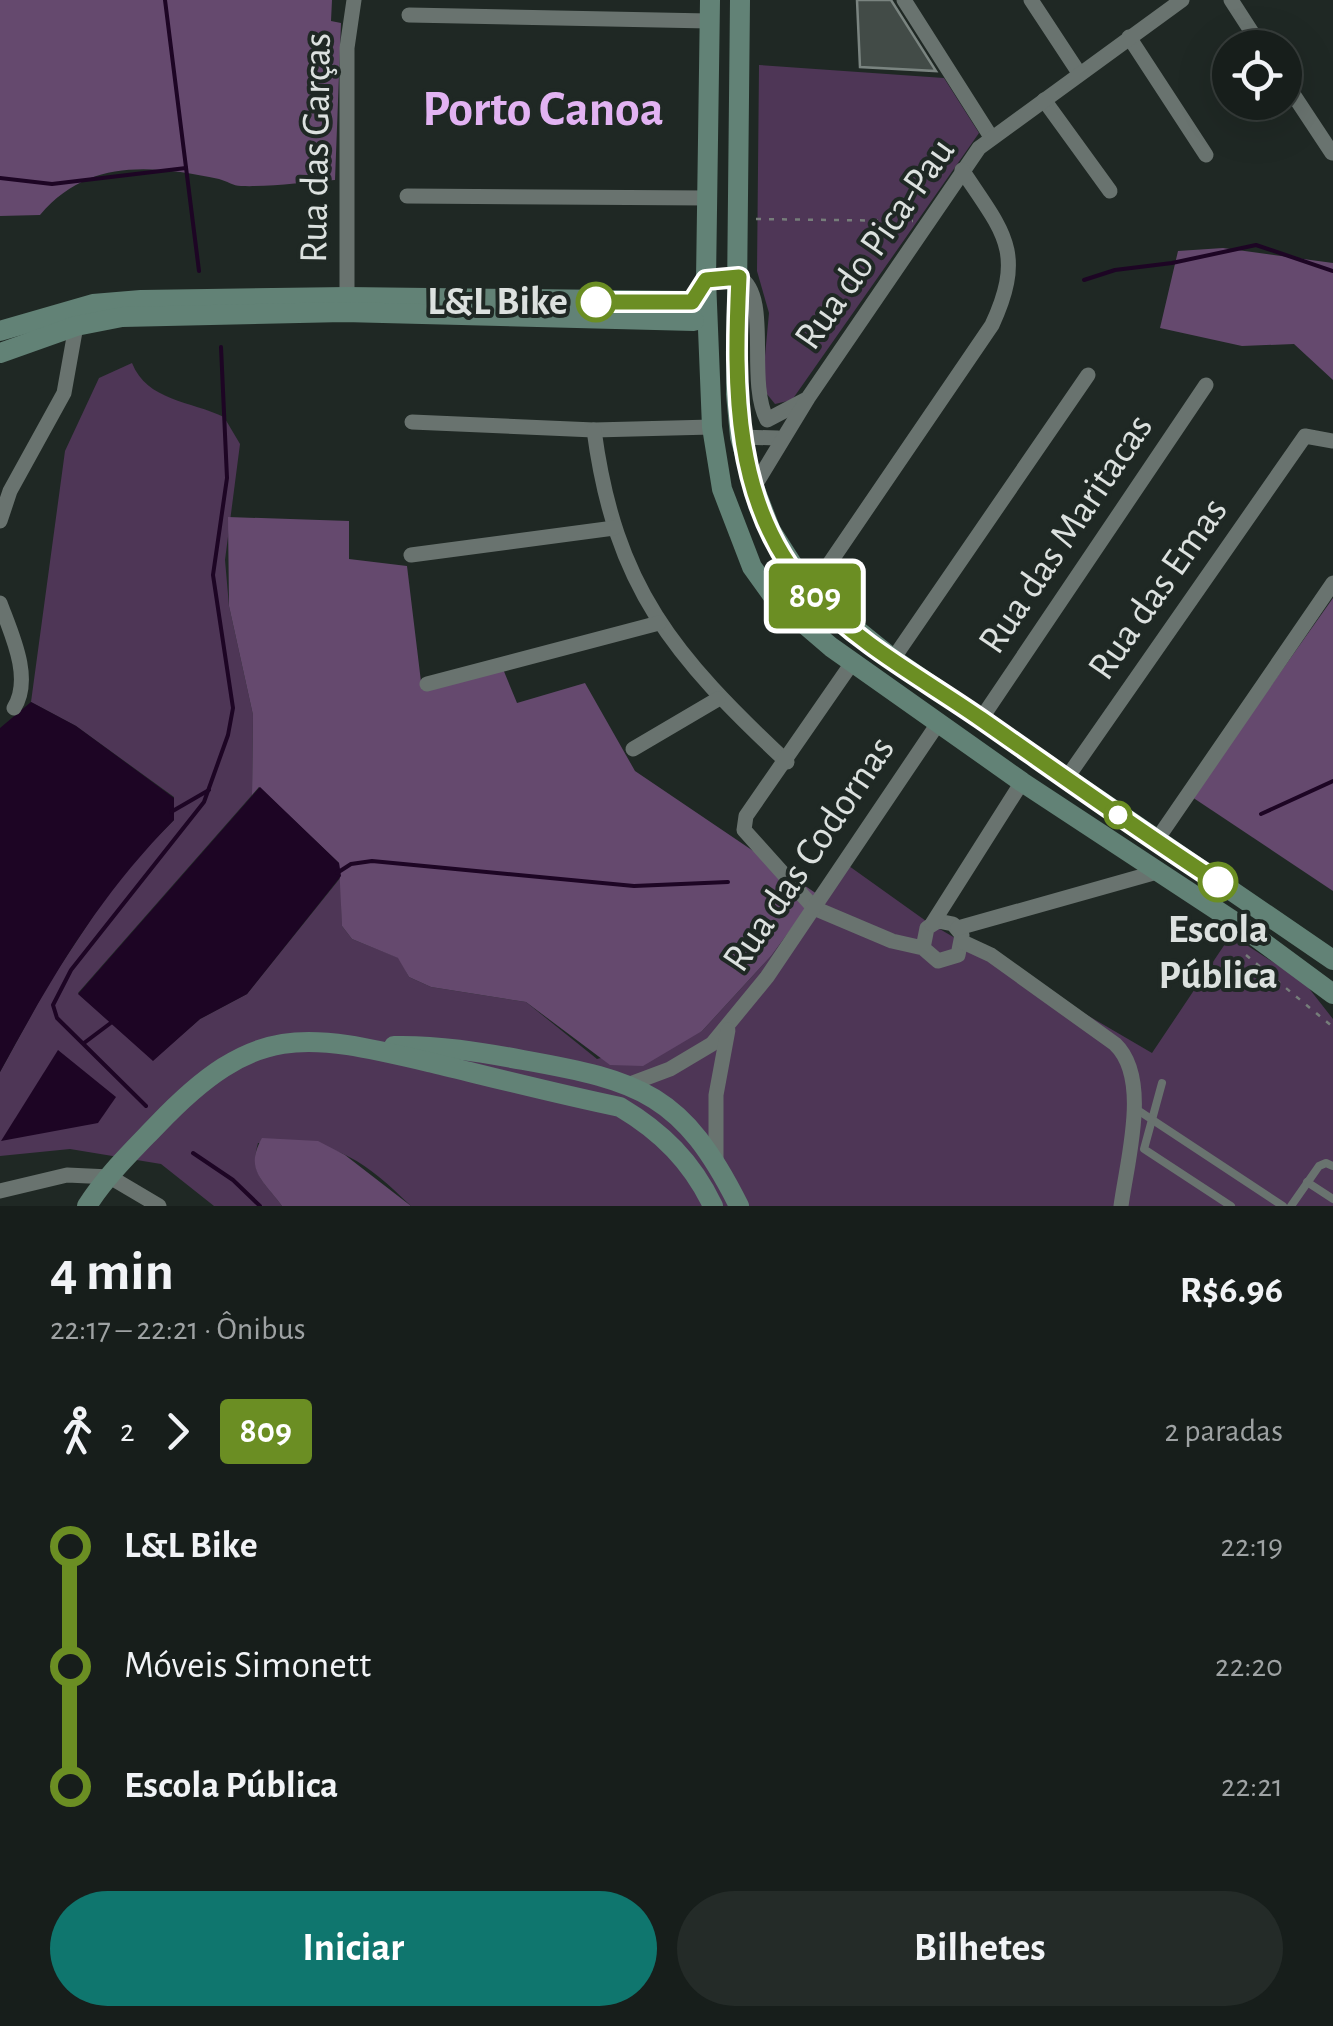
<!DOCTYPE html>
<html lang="pt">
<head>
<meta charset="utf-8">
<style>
	:root { --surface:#171e1b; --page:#242b28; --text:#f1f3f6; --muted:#9ea2a3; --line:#363c3a; --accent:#0f766e }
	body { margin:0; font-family:"Alegreya Sans",sans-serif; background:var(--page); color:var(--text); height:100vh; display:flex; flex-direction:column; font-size:38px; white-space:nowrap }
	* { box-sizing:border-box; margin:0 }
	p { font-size:32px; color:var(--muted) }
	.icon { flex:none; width:55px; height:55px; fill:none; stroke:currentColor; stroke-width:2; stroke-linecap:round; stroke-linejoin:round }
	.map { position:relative; height:1206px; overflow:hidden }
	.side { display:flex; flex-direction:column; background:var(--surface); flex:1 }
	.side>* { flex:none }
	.badge { padding:0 20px; border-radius:8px; font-size:35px; line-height:65px }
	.tools { position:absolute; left:1212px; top:30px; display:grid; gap:20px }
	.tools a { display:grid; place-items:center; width:90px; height:90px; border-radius:50%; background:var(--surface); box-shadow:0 10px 40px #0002,0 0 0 2px var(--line); font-size:50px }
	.map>.badge { position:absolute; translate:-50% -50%; box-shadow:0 0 0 5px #fff }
	.legs { display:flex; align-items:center; gap:15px; height:110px; padding:0 50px; font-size:32px }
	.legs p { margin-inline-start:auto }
	.summary { display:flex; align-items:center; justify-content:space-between; height:170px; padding:0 50px }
	h1 { font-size:55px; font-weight:700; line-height:75px }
	.primary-button { display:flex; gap:20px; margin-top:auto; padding:20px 50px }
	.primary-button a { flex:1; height:115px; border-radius:60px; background:var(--accent); color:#fff; font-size:40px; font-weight:700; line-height:115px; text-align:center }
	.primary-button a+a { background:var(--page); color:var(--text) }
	ul { padding:0 50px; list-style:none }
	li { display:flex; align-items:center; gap:35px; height:120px; font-size:38px }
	li i { display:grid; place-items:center; width:15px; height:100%; margin:0 12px; background:currentColor }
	li i::after { content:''; width:25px; height:25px; margin:-12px; border:8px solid; border-radius:50%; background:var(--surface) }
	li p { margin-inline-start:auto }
	li:first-child i { background:linear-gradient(#0000 50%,currentColor 0) }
	li:last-child i { background:linear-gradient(currentColor 50%,#0000 0) }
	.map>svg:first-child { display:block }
</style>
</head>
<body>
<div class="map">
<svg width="1333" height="1206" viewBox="0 0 1333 1206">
	<rect width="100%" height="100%" fill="#1f2824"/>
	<g fill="#4e3656">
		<polygon points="759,65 944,78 979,133 792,400 775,404 762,388 769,313 757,271"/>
		<path d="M132,363C147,401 191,401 224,417L240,444L225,560L229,606L253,715L252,795L78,993L153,1060L200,1019L247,994L341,877L342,926L352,939L399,958L409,977L431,987L526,1002L597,1059L702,1031L771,956L842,861L926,921L1152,1053L1231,935L1304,982L1333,1019V1206H411C359,1155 331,1138 258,1143C249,1175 264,1181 282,1206H214L161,1164L70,1149L0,1156V1072L49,983L121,874L174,820V797L76,726L31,702L65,451L99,378Z"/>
	</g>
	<g fill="#65496e">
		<path d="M0,0H332L331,21L341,23L335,180C304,182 272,187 241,186C233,186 227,181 219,179C152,165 88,158 40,215L0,216Z"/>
		<polygon points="1223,248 1333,263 1333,380 1294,344 1242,346 1160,328 1178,251"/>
		<polygon points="228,517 349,521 349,559 407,566 422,690 503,669 517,703 585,683 635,771 817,894 771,956 702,1031 643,1066 610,1065 526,1002 431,987 409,977 398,958 352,939 342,926 339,863 259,787 252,795 253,715 229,606"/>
		<polygon points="1333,598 1333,891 1192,797"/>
		<path d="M262,1138L318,1141L345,1155L411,1206H282C263,1180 244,1170 262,1138Z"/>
	</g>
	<g fill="#1d0524">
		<path d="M31,702L76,726L174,798V820C97,898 52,977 0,1072V728Z"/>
		<polygon points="260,787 339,863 341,876 247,994 200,1019 153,1061 78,994"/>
		<polygon points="58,1050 116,1097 98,1123 1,1141"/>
	</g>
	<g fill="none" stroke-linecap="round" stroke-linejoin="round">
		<g stroke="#1d0524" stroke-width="4">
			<polyline points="165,0 199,271"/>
			<polyline points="0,178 52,184 186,168"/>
			<polyline points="1084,280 1115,270 1172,263 1256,245 1333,271"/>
			<polyline points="171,812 209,790"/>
			<polyline points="1261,814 1333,781"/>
			<polyline points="337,873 351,864 372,861 634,886 728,882"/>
			<polyline points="84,1043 112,1022"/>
			<polyline points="146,1106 57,1018 53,1005 71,970 204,802 228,735 233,708 213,575 227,478 221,347"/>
			<polyline points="193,1153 233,1180 260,1206"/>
		</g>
	</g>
	<polygon fill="#424b47" stroke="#7a8480" stroke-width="2.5" points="857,0 891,0 936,71 860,67"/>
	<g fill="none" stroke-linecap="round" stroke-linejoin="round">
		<g stroke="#767d7a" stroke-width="2.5" stroke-dasharray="5 8" stroke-linecap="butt">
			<polyline points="756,219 913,221"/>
			<polyline points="1246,955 1333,1027"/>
		</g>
		<g stroke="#69736f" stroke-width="8">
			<polyline points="1162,1083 1144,1149 1231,1206"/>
			<polyline points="1133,1107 1283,1206"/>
			<polyline points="1307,1182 1333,1199"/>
			<polyline points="1291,1206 1319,1166 1326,1163 1333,1166"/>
		</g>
		<g stroke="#69736f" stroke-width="15">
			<polyline points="904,0 991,137"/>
			<polyline points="1031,0 1079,73"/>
			<polyline points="1231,0 1262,48"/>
			<polyline points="409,15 709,21"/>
			<polyline points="1129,37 1206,155"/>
			<polyline points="1285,82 1332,153"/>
			<polyline points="1044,100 1110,191"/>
			<polyline points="407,196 708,198"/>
			<path d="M739,277C772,297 746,378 767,420L805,400"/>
			<polyline points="347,297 347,48 354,0"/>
			<polyline points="412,422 594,430 712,427"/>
			<path d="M594,430C615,588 674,656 787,762"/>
			<polyline points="740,437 778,438"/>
			<polyline points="754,487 808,398 979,148 1182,0"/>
			<polyline points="0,521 10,491 64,393 76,326"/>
			<polyline points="411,555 614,528"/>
			<path d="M810,592L992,325C1026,251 1003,232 962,170"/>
			<path d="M0,603C11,633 33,678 14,708"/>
			<polyline points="893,659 1088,375"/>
			<polyline points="852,663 746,816 744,830 814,908 892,941 923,948 938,961 958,955 962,935 953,924 938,921 927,928 923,948"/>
			<polyline points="427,684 659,623"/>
			<polyline points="981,719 1206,385"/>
			<polyline points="633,749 718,699"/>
			<polyline points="1066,779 1305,436 1333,441"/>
			<polyline points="1156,841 1333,583"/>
			<polyline points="932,924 1022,782"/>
			<polyline points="958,928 1157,872"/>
			<path d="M963,942L991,955L1115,1044C1151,1078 1127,1160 1121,1206"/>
			<polyline points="630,1084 670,1069 712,1044 767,977 939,722"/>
			<polyline points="716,1160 716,1095 728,1030"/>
			<polyline points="0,1191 67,1175 110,1177 159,1206"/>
		</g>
		<g stroke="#628276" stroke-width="20">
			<polyline points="710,0 706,280 712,427 722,489 752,567 775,599 831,647 1022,782 1241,926 1333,994"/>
			<polyline points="740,0 736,394 740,437 754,487 771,531 810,592 893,659 1333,960"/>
			<polyline points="0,331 93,304 141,300 347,297 692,301"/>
			<polyline points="0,353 76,326 122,317 344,312 694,321"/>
			<path d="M394,1046C438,1045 480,1052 523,1060C641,1081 683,1094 739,1206"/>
			<path d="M87,1206C105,1177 133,1150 157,1125C256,1021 304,1033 433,1063C495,1078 557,1094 620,1107C662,1132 692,1162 713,1206"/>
		</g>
	</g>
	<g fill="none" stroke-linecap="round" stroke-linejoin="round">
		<g stroke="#fff" stroke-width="22">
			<path id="line-1" d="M596,302H692L706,280L739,277C734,385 732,507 811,593C858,644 925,680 981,719C1060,774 1138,830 1218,882"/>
		</g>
		<use href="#line-1" stroke="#6b8e23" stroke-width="15"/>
	</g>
	<g fill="#fff" stroke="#6b8e23" stroke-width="5">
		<circle cx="596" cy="302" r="18"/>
		<circle cx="1118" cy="815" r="12"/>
		<circle cx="1218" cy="882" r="18"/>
	</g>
	<g text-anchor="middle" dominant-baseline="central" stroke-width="8" stroke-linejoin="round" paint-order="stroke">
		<g font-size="40" fill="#dce1df" stroke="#1f2824">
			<text transform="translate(316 148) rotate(-89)">Rua das Garças</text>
			<text transform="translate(875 244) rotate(-55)">Rua do Pica-Pau</text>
			<text transform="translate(1066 534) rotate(-56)">Rua das Maritacas</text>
			<text transform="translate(1158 589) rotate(-55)">Rua das Emas</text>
			<text transform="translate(809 854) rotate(-56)">Rua das Codornas</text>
		</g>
		<g font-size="40" font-weight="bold" fill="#dce1df" stroke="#1f2824" text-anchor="end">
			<text x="568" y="302">L&amp;L Bike</text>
			<text x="1218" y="930" text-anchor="middle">Escola<tspan x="1218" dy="46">Pública</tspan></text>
		</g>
		<g font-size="50" font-weight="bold" fill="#e2b3f2" stroke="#1f2824">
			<text x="543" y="110">Porto Canoa</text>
		</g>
	</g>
</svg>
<div class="tools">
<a><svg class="icon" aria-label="locate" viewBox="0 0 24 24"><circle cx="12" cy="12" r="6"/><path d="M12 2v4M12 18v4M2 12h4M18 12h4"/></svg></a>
</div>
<b class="badge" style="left:815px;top:596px;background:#6b8e23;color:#fff">809</b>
</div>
<section class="side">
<div class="summary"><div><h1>4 min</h1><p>22:17 – 22:21 · Ônibus</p></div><b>R$6.96</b></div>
<div class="legs"><svg class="icon" aria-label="walk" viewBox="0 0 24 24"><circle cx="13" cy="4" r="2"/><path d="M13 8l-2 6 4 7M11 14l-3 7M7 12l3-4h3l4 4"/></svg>2<svg class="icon" aria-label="forward" viewBox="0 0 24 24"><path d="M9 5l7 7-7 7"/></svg><b class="badge" style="background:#6b8e23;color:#fff">809</b><p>2 paradas</p></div>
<ul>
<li><i style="color:#6b8e23"></i><b>L&amp;L Bike</b><p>22:19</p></li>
<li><i style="color:#6b8e23"></i><span>Móveis Simonett</span><p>22:20</p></li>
<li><i style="color:#6b8e23"></i><b>Escola Pública</b><p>22:21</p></li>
</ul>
<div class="primary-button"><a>Iniciar</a><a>Bilhetes</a></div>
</section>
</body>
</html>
